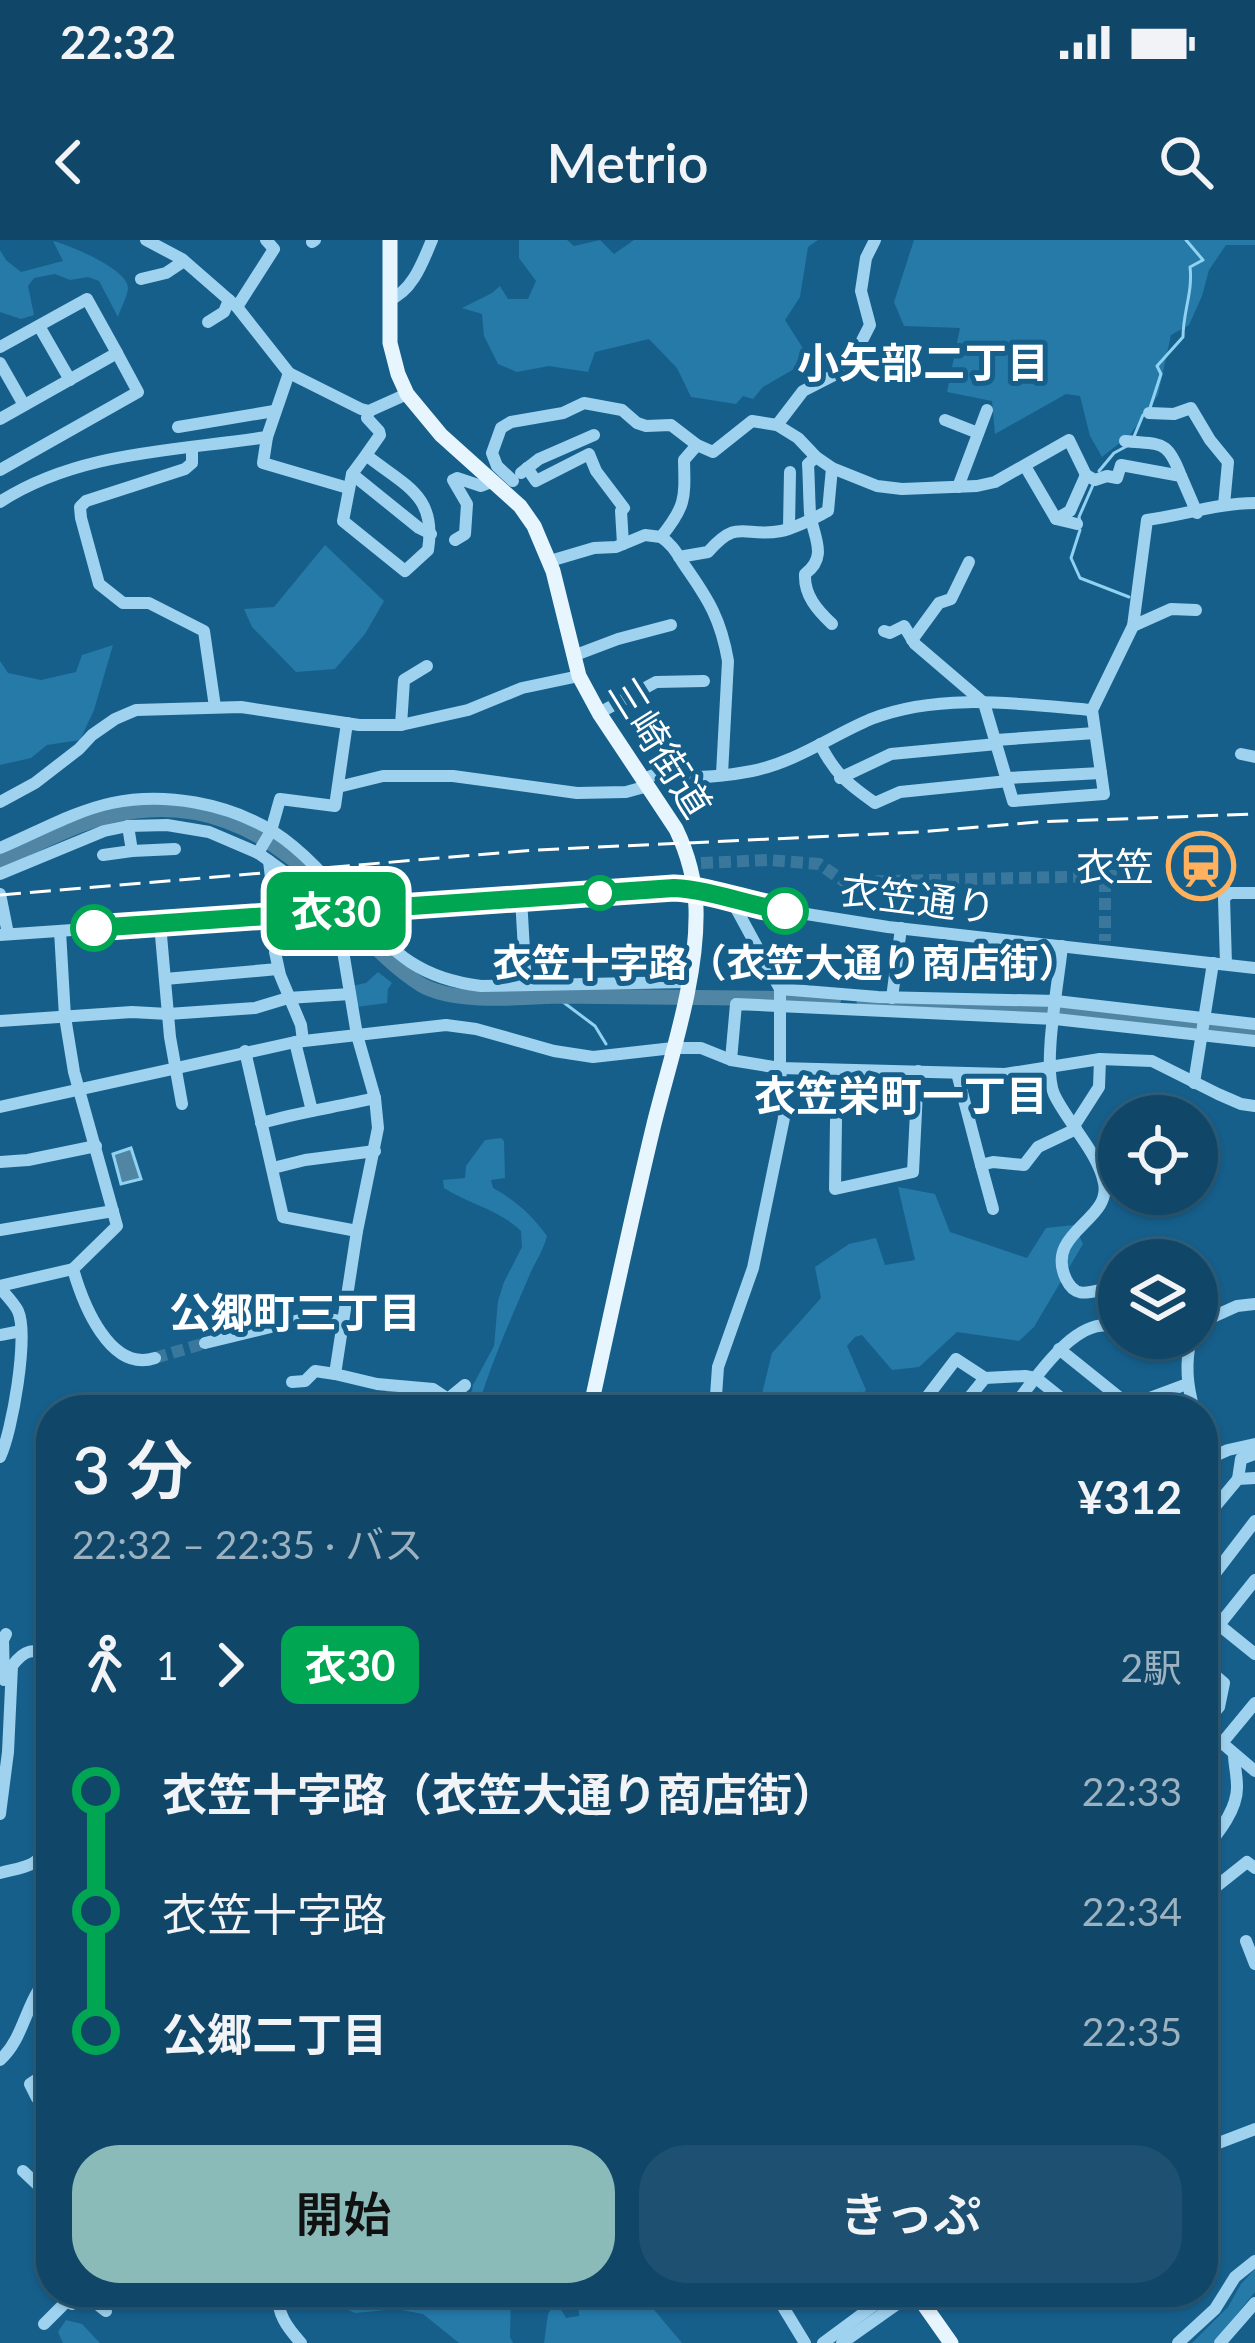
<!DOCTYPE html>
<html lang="ja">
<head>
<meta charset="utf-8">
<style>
	:root { --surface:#104768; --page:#1e5171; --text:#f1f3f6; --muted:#9cb2c0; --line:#305f7c; --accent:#8bbbb9 }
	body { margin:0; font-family:Lato,"Noto Sans JP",sans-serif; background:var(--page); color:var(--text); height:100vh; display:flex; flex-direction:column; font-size:45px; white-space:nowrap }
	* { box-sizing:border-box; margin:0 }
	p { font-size:39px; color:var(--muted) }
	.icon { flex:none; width:66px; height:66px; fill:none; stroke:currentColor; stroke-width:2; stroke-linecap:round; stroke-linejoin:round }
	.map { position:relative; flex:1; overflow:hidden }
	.side { position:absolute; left:36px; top:1155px; width:1182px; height:912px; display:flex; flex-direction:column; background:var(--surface); border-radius:48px; box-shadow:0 3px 9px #0004,0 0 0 3px var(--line) }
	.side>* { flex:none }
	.badge { padding:0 24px; border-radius:18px; font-size:42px; line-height:78px }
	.controls { position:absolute; left:1098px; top:855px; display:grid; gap:24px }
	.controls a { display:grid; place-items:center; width:120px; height:120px; border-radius:50%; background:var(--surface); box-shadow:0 3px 9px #0004,0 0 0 3px var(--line); font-size:60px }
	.map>.badge { position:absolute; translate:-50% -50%; box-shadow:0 0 0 6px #fff }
	.legs { display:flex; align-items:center; gap:18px; height:132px; padding:0 36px; font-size:39px }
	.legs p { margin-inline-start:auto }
	.summary { display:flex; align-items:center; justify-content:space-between; height:204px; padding:0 36px }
	h1 { font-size:66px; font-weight:600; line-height:90px }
	.primary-button { display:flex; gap:24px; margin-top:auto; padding:24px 36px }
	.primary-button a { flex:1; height:138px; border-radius:48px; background:var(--accent); color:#111; font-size:48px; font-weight:600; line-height:138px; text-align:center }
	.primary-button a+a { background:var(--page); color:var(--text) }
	ul { padding:0 36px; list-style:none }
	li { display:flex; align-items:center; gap:42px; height:120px; font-size:45px }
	li i { display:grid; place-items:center; width:18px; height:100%; margin:0 15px; background:currentColor }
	li i::after { content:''; width:30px; height:30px; margin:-15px; border:9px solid; border-radius:50%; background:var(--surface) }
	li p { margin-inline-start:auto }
	li:first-child i { background:linear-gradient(#0000 50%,currentColor 0) }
	li:last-child i { background:linear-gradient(currentColor 50%,#0000 0) }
	.status { display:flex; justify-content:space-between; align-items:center; height:84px; padding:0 60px; background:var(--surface); direction:ltr }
	.status svg { height:33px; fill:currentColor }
	header { display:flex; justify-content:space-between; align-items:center; height:156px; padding:0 36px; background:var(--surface); font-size:54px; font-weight:600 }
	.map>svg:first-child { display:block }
</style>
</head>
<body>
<div class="status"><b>22:32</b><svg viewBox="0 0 49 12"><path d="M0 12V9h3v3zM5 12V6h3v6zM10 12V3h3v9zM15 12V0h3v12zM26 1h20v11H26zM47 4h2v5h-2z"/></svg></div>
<header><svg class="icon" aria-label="back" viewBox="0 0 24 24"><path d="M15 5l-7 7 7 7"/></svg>Metrio<svg class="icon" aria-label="search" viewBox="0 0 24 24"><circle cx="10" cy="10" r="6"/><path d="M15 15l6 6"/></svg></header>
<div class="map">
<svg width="1255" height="2103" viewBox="0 0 1255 2103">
	<rect width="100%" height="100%" fill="#165f8b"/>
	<g fill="#257aa8">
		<polygon points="519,0 567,0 574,6 600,0 614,14 634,0 818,0 808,7 800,57 785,80 804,110 794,129 763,147 753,159 743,156 736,164 691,157 677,128 649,99 595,112 588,132 549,126 517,132 498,124 484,96 482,74 462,68 492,53 500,46 508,59 528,59 536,41 519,18"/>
		<polygon points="914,0 1255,0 1255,5 1226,5 1209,30 1202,56 1189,85 1171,95 1158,155 1130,195 1102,217 1090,196 1080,156 1066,154 995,194 992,161 947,152 960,88 904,86 894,62"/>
		<path d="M53,1C69,5 128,29 128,48C128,55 120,70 118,77L99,41L88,37L70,40L55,34L34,38L28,46L34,75L21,79L0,72V10L6,20L21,32L63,21Z"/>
		<polygon points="325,305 384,361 365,394 335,429 296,432 252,387 244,369 274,367"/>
		<polygon points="113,405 94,470 80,500 47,505 31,518 0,525 0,421 8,433 41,440 76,432 82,415"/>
		<polygon points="378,732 392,743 388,749 387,763 356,767 351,746 366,743"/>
		<path d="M501,898L504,901L505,938L491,940L493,948C515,960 532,975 547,996C543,1012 533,1025 527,1041C509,1083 490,1126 477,1170H468L473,1145L494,1106L498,1061L504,1042L522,1007L521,991C500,970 469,964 444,948L443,940L465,938L466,926L485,900Z"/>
		<polygon points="898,947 935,954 950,992 1027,1018 1046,988 1074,985 1083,1004 1034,1087 1019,1101 957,1092 919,1127 892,1130 862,1095 855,1097 847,1106 866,1150 853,1170 758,1170 772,1113 821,1058 815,1027 849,1004 876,998 885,1025 915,1020"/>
		<polygon points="402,1144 448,1159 451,1170 361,1170 362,1163"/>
		<polygon points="1255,2029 1255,2052 1213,2103 1192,2103 1228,2067 1241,2044"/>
		<polygon points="331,2052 511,2052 510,2097 513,2103 459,2103 423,2074 396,2069 355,2073 330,2062"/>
		<polygon points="578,2052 639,2052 682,2103 544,2103 548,2074 556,2061 566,2078 579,2076"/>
		<polygon points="66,2080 82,2084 100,2103 63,2103 58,2092"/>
	</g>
	<polygon fill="#5086a4" stroke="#91d1f2" stroke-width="3" points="131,908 141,939 121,944 113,914"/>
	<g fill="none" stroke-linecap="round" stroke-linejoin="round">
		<g stroke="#91d1f2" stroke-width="3">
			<path d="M1150,168L1161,134L1157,126L1183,97C1183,72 1193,52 1190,27L1203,20L1186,0"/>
			<polyline points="1133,199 1143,175"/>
			<polyline points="1099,231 1114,213 1127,206"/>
			<polyline points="1080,281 1079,277 1093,245"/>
			<polyline points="1080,290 1071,318 1080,338 1129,357"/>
			<polyline points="555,756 595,786 606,804"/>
		</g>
		<g stroke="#5086a4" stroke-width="15">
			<path d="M0,621C36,605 72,585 110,576C196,555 264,587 324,647C335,658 343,672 353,683C373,706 395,728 420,744C453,764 518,758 555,756L834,759"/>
			<polyline points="864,761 948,769 1068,769 1255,791"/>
		</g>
		<g stroke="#39779c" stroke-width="12" stroke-dasharray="12 6" stroke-linecap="butt">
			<polyline points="701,623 768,620 819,624 845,642 1105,636 1105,701"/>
			<polyline points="1105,636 1137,635"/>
			<polyline points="155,1118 205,1103"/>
		</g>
		<g stroke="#9ed2ef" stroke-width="12">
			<polyline points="146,0 182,19 237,67 289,133 361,169 369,171 407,154"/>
			<polyline points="312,2 315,0"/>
			<polyline points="141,39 166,33 184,21"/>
			<path d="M389,60C413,51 423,21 432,0"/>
			<polyline points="237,67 274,9 266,0"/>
			<polyline points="208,82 224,72 229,60"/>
			<polyline points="39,86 70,140"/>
			<polyline points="0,107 87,59 117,113 0,179"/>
			<polyline points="0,123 24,165"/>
			<polyline points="1149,173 1174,174 1191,168 1210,200 1228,222 1224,265"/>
			<polyline points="945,180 978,193"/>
			<polyline points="777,185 803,151 848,128 870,85 861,51 866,18 875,0"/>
			<polyline points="178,187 274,171"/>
			<polyline points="267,197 263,223 348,248"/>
			<path d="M1125,201C1162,205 1167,199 1181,236"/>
			<path d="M697,205L684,220C685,259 686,266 661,297C673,305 677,314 685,326C709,360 721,380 728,421L722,534"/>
			<polyline points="192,208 192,223 185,229 86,261 80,267 81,278 99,344 123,363 149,363 204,391 215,467"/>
			<path d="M366,215L352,234L343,281L405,331L428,310C437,255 405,246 366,215L380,195L379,191L367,178L369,171"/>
			<path d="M816,217L808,224C809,240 809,257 810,273C813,297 829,316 805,334C804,355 817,370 832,384"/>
			<polyline points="1025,226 1056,279 1077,284"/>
			<polyline points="527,228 536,241 589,214 596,231 624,268 621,271 623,304"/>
			<polyline points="0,230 138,152 117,113"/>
			<polyline points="521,233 539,219 594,195"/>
			<polyline points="352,234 419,288 431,294"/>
			<polyline points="513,241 497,226 492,213 501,188 511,182 563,173 584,163 622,170 637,183 646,186 671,185 697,205 713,212 752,181 777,185 798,198 816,217 832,228 877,246 902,249 977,246 995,242 1069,200 1086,235 1095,240 1107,236 1117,238 1121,225 1181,236 1197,273"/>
			<polyline points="958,247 987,170"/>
			<path d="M0,262C78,211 177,211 267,197L289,133"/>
			<polyline points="1056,279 1070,271 1086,235"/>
			<polyline points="789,287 790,232"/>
			<polyline points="455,300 465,294 467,264 453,240 457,238 481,246 494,241"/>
			<path d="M679,317L708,312C739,277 743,298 781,291C796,288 814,278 828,271L832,228"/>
			<polyline points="550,321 594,308 616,307 645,295 661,297"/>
			<polyline points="1133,386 1171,369 1196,370"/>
			<path d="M884,391L890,393L904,386L915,404L984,463L1013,561L1104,554L1092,470L1133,386L1147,280C1183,275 1219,263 1255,263"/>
			<polyline points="912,400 939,363 951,359 969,322"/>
			<polyline points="573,416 618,399 671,385"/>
			<polyline points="599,473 656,442 704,441"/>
			<polyline points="401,485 404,440 427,426"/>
			<polyline points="996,500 1095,493"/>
			<path d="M820,504C835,534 848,544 875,563L900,552L1008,541"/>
			<polyline points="1241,514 1255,517"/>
			<polyline points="840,538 891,514 997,504"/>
			<polyline points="1007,538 1101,533"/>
			<path d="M643,540C663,528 676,537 697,537C714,537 736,534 752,531C796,522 831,496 871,479C940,452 1021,464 1092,470"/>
			<polyline points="338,547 383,536 453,536 577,553 626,552 648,546"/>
			<polyline points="0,562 35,543 79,509 92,495 115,479 136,470 241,467 359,485 401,485 468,470 522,448 579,436"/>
			<polyline points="128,586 132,611 175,609"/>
			<path d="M0,608C36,593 74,571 112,563C165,552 227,563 274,592C305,612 330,642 354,670"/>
			<polyline points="258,613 271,591 280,559 335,566 347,483"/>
			<polyline points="103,615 132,611"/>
			<polyline points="269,621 278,697 275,712 280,735 301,785 303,801"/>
			<polyline points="0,634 104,591 128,586 167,585 209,592 258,613 290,636 326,672 341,699 357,795 375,858 378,888 357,991 335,1134 377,1144 433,1149 448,1159 465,1145"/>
			<polyline points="0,654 8,694"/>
			<polyline points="521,658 526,745"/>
			<path d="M358,669C392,715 423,739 481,746L688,742"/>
			<polyline points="160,684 170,797 182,864"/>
			<path d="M60,691L65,777L74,832L117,986L73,1029C83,1064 110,1133 155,1118"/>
			<polyline points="0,695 674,648 695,649 732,661 775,669 888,687 1255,728"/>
			<path d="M1062,706C1059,739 1042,826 1054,854C1067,882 1098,912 1104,943C1112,981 1044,992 1066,1039C1075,1058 1087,1053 1104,1049L1119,1057"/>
			<polyline points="1226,724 1224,658 1230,653 1255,653"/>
			<polyline points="165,739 278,729"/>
			<polyline points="780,749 878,757 1056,761 1255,784"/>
			<polyline points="892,758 901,688"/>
			<polyline points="0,781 132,772 168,774 255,768 288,758 350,754"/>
			<polyline points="295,802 312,871"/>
			<polyline points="245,811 283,977 357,991"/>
			<polyline points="731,820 736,764 1055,779 1255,801"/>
			<polyline points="957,833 981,925 993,922 1024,925 1038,907 1076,889"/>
			<polyline points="1194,843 1213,723"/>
			<polyline points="0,867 295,802 446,785 476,789 554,811 593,817 673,808 701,808 731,820 780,828 1005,834 1100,819 1152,821 1218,854 1241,864 1255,866"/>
			<polyline points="836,880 835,949 913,932 918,831"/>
			<path d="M261,883C299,872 337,867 375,858"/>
			<polyline points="1074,886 1099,847 1100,819"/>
			<polyline points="0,922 28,920 96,906"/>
			<polyline points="981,925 993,969"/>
			<polyline points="273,928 305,920 375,911"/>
			<polyline points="0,990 113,971"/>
			<polyline points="0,1046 73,1029"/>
			<path d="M0,1048C6,1055 14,1063 18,1071C29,1095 12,1193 0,1217"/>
			<polyline points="1197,1084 1237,1066 1255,1064"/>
			<polyline points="0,1095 21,1091"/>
			<polyline points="1135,1098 1151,1100 1156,1098"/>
			<path d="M1191,1098C1185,1124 1187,1145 1194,1170"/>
			<polyline points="205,1103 312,1077 341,1081"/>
			<polyline points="1059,1109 1120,1158 1111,1170"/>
			<polyline points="292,1142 305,1141 315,1131 335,1134"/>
			<polyline points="715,1170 718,1127 753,1028 784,878 780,828 780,749 732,661"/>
			<polyline points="917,1170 956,1119 985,1138 1025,1136 1036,1138 1076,1170"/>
			<polyline points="959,1170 985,1138"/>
			<path d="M1011,1170C1032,1143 1079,1068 1119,1089"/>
			<polyline points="1148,1170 1144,1160 1187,1144"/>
			<polyline points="1203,1221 1228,1210 1255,1204"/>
			<polyline points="1238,1239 1241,1219 1255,1214"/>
			<polyline points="1203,1281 1238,1239 1255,1238"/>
			<polyline points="1255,1340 1219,1385 1255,1414"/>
			<polyline points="1203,1349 1255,1281"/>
			<polyline points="1203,1372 1219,1385"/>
			<polyline points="1203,1425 1224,1443 1219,1467 1203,1486"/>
			<polyline points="4,1440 3,1400 6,1394"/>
			<polyline points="1255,1463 1222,1503 1255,1531"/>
			<path d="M0,1574L8,1512L12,1426C24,1410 33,1407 51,1417"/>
			<polyline points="48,1608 46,1595 51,1448"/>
			<path d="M1203,1611C1218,1594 1238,1569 1237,1546C1237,1535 1234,1524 1234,1514"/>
			<path d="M0,1633C27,1626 35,1628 51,1604"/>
			<polyline points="1203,1657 1247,1622 1255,1628"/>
			<polyline points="1246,1701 1255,1724"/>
			<path d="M0,1820C25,1798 25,1760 51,1734"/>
			<polyline points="37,1858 30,1844 51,1830"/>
			<polyline points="1208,1907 1255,1889"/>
			<polyline points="23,1931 43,1950"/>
			<path d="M277,2052C278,2075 286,2086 301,2103"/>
			<polyline points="774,2052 805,2103"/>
			<polyline points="69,2062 72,2064 88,2057 106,2071"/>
			<polyline points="44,2084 76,2052"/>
			<polyline points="823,2103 892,2052"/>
			<polyline points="842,2103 914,2052"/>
			<polyline points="1178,2103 1215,2069 1235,2037 1255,2021"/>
			<polyline points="1220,2103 1255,2063"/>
		</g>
		<g stroke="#e7f5ff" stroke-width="15">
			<path d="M390,0V103L398,134L407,154L441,195L520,266L534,286L553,331L579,436L599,473L676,589C688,614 695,640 696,668C698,738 671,816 654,884C631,979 611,1074 590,1170"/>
			<polyline points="915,2052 951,2103"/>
		</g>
		<polyline stroke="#fff" stroke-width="3" stroke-dasharray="21 9" stroke-linecap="butt" points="0,655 536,610 920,592 1037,582 1255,574"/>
	</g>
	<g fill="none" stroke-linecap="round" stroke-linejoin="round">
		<g stroke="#fff" stroke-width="27">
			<path id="line-1" d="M94,688L674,648C711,650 748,665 785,671"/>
		</g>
		<use href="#line-1" stroke="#00a651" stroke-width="18"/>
	</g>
	<defs>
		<g id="station-ring" transform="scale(3.45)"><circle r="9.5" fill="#165f8b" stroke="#ffb15d" stroke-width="1.5"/><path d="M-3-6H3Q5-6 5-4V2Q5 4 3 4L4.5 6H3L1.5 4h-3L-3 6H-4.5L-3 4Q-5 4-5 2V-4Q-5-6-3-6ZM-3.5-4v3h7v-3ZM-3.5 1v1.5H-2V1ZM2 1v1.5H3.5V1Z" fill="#ffb15d"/></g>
	</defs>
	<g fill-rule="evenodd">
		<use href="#station-ring" x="1201" y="626"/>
	</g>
	<g fill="#fff" stroke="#00a651" stroke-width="6">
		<circle cx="600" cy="653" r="15"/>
		<circle cx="785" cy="671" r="21"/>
		<circle cx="94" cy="688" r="21"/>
	</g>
	<g text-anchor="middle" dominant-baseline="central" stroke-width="10" stroke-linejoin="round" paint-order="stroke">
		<g font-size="39" fill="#fff" stroke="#165f8b">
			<text transform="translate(661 507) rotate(58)">三崎街道</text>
			<text transform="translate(918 658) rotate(7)">衣笠通り</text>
		</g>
		<g font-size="39" fill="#fff" stroke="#165f8b" text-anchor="end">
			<text x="1154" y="626">衣笠</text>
		</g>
		<g font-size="39" font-weight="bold" fill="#fff" stroke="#165f8b">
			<text x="785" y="722">衣笠十字路（衣笠大通り商店街）</text>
		</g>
		<g font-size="42" font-weight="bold" fill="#fff" stroke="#165f8b">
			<text x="923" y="122">小矢部二丁目</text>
			<text x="901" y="855">衣笠栄町一丁目</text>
			<text x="295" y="1072">公郷町三丁目</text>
		</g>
	</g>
</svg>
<div class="controls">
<a><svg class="icon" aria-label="locate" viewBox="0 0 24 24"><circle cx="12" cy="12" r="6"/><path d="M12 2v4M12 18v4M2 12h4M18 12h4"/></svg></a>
<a><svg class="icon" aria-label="layers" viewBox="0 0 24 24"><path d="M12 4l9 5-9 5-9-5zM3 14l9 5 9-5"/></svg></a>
</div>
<b class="badge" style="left:336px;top:671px;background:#00a651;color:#fff">衣30</b>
<section class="side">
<div class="summary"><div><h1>3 分</h1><p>22:32 – 22:35 · バス</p></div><b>¥312</b></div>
<div class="legs"><svg class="icon" aria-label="walk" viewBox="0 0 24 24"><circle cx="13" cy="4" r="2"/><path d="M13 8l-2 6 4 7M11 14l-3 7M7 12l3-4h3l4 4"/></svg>1<svg class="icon" aria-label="forward" viewBox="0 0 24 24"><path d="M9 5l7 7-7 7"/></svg><b class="badge" style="background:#00a651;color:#fff">衣30</b><p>2駅</p></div>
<ul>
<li><i style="color:#00a651"></i><b>衣笠十字路（衣笠大通り商店街）</b><p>22:33</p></li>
<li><i style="color:#00a651"></i><span>衣笠十字路</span><p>22:34</p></li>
<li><i style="color:#00a651"></i><b>公郷二丁目</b><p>22:35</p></li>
</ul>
<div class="primary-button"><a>開始</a><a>きっぷ</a></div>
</section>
</div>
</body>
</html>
